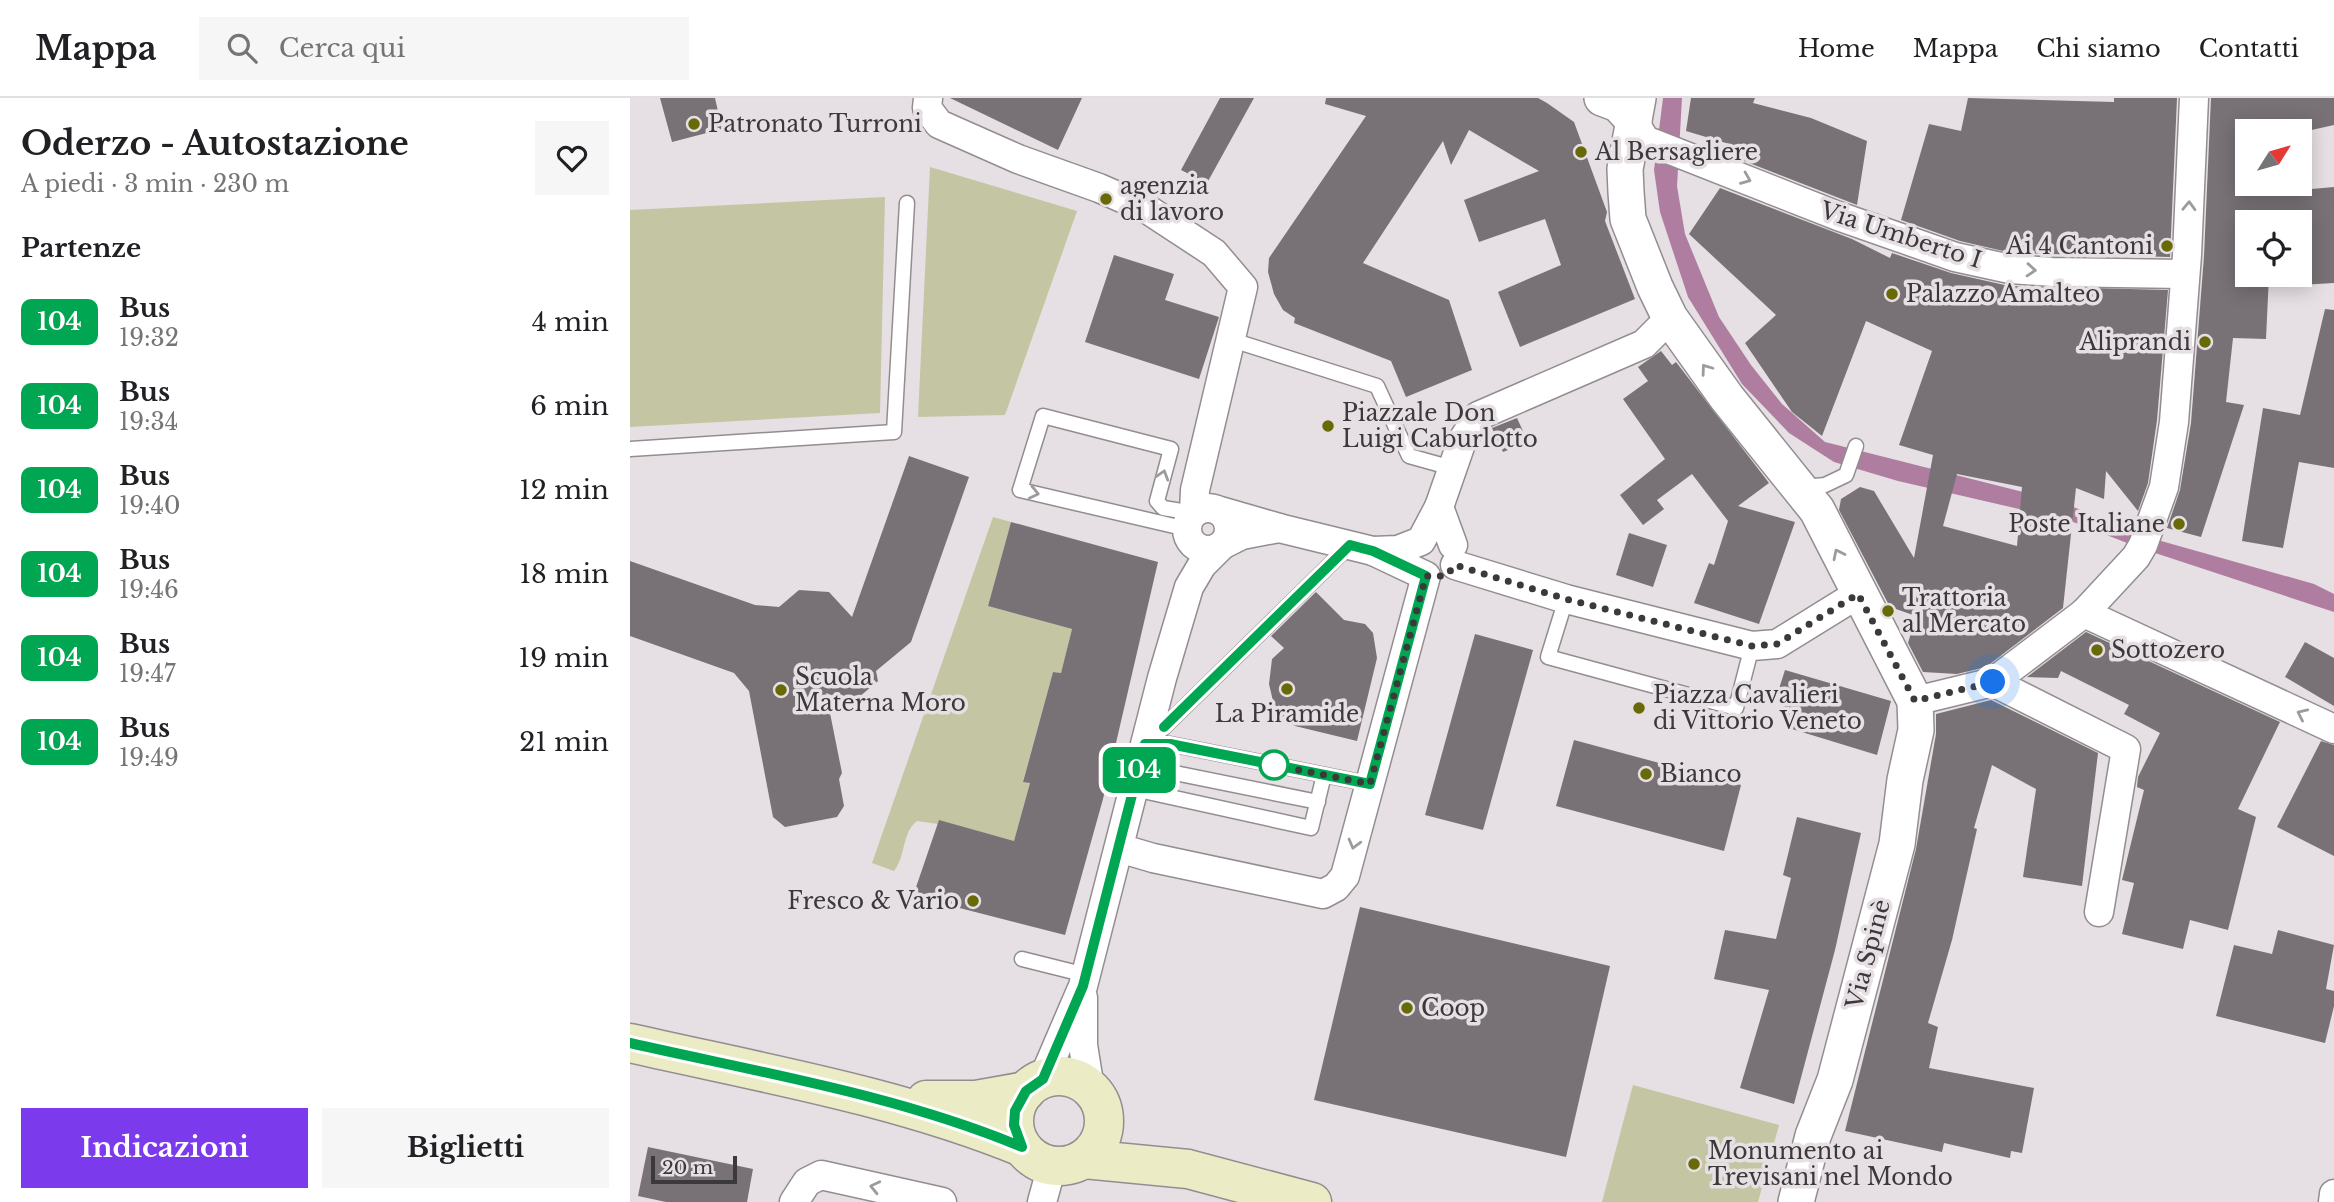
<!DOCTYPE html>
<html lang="it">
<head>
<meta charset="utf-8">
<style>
	:root { --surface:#fff; --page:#f6f6f6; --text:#202124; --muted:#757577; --line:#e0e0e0; --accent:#7c3aed }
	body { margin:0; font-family:"Libre Baskerville",serif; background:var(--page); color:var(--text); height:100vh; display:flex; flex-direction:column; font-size:26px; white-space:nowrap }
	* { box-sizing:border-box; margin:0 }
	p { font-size:23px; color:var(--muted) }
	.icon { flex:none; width:38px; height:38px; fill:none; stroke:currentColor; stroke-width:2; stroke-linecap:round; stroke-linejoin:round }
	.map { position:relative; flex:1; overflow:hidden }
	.side { display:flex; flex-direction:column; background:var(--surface); width:630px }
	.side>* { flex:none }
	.badge { padding:0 14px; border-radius:10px; font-size:24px; line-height:46px }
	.needle { width:46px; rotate:53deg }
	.fabs { position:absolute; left:1605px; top:21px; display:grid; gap:14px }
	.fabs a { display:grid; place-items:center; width:77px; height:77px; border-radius:0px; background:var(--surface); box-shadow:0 4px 18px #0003; font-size:35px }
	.scale { position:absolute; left:21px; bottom:18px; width:86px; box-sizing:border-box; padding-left:7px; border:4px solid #3b393a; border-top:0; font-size:19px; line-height:24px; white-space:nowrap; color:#3b393a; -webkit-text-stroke:5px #e6dfe3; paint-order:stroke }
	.you { position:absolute; width:35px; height:35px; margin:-18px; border:5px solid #fff; border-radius:50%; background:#1a73e8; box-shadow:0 0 0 10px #1a73e833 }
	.map>.badge { position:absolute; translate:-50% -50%; box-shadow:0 0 0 4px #fff }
	h2 { padding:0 21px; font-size:26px; line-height:63px }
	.round { display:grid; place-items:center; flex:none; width:74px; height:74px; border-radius:0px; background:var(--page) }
	.headline { display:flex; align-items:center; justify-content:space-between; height:119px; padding:0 21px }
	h1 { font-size:33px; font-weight:700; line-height:52px }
	.cta { display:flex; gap:14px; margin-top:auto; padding:14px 21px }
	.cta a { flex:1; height:80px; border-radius:0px; background:var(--accent); color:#fff; font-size:28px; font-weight:700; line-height:80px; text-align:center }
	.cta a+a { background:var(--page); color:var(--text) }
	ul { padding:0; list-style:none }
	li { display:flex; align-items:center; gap:21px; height:84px; padding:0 21px }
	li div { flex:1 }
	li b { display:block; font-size:26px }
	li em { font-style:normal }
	li .badge { min-width:77px; font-weight:700; text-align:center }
	header { display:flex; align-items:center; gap:42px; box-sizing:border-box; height:98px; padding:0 35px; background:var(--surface); border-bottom:2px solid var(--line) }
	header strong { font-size:33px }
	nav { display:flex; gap:38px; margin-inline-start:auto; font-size:24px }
	.search { width:490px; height:63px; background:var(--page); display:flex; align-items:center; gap:18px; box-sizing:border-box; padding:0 24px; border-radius:0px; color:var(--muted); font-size:26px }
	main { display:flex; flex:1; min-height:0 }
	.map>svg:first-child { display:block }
</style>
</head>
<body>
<header>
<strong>Mappa</strong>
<div class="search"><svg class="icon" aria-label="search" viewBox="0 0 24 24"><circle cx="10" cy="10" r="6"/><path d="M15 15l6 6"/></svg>Cerca qui</div>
<nav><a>Home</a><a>Mappa</a><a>Chi siamo</a><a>Contatti</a></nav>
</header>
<main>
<section class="side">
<div class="headline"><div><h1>Oderzo - Autostazione</h1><p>A piedi · 3 min · 230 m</p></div><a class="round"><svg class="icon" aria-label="heart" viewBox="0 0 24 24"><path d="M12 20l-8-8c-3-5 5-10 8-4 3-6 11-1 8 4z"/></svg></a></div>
<h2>Partenze</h2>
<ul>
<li><span class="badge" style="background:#00a651;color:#fff">104</span><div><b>Bus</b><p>19:32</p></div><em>4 min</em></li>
<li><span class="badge" style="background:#00a651;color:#fff">104</span><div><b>Bus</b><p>19:34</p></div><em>6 min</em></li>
<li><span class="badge" style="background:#00a651;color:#fff">104</span><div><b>Bus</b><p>19:40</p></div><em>12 min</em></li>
<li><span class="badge" style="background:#00a651;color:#fff">104</span><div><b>Bus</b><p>19:46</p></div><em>18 min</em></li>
<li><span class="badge" style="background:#00a651;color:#fff">104</span><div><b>Bus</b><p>19:47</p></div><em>19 min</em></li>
<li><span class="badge" style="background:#00a651;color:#fff">104</span><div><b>Bus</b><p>19:49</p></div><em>21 min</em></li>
</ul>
<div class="cta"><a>Indicazioni</a><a>Biglietti</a></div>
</section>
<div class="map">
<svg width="1704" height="1104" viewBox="0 0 1704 1104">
	<rect width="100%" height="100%" fill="#e6dfe3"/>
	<g fill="#c4c6a3">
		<polygon points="300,69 447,113 375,317 288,319"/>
		<polygon points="255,99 250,315 0,329 0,112"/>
		<path d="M363,419L381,424L358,508L442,531L431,575L423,574L393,683L400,685L384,743L309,723L308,726L287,723C272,734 276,758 264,773L242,765Z"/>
		<polygon points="1003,987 1149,1027 1128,1104 972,1104"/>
	</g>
	<g fill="#af7da0">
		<polygon points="1033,0 1052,0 1047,88 1055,136 1089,219 1121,267 1152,306 1195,344 1417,400 1415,417 1268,383 1204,364 1159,335 1112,286 1058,199 1030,114 1024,72"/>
		<polygon points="1441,408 1517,439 1684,486 1704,496 1704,514 1510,450 1438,422"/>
	</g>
	<g fill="#787276" fill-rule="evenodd">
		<polygon points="30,0 85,0 92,31 42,44"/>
		<polygon points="320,0 452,0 428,52"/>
		<polygon points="590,0 624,0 577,85 551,72"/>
		<polygon points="696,0 908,0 917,5 944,24 977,114 975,123 1005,201 890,249 868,194 931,167 915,121 849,144 834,102 909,73 839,32 821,67 813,43 733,165 819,202 842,272 776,299 761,263 664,225 665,220 653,212 644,196 638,174 639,160 736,18 695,6"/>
		<polygon points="1061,0 1125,0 1123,5 1181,20 1237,43 1227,107 1109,61 1116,51 1056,33"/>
		<polygon points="1338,0 1484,4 1484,0 1547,0 1540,159 1382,155 1330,143 1271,122 1299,26 1331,33"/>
		<polygon points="1581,0 1704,0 1704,27 1677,33 1617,33 1617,86 1648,86 1648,94 1704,89 1704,185 1670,187 1670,124 1617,124 1617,177 1639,177 1636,241 1603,240 1596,304 1614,307 1571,439 1537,430 1550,392 1561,325 1574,158"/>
		<path d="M1090,90L1222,141L1260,160L1262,155L1321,175L1379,188L1538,192L1527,322L1518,385L1508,413L1476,373L1474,401L1446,390L1433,510L1356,569L1327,576L1293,574L1278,545L1286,518L1260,509L1209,412L1211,401L1230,389L1244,393L1284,460L1303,357L1269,347L1302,253L1236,223L1192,338L1162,314L1115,245L1146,217L1059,136ZM1327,376L1392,389L1387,448L1313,428Z"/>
		<polygon points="484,157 544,176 535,202 589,219 569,281 455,244"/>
		<polygon points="1695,211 1704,212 1704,370 1669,364 1653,450 1612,443 1633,310 1670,317"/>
		<polygon points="1031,253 1042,267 1046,264 1139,385 1108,408 1165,424 1129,526 1064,505 1079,465 1084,467 1098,423 1062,376 1027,402 1034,411 1013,427 990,397 1035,361 993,301 1018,283 1008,269"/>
		<polygon points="887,320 898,344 873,354 862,330"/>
		<polygon points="279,358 339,379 281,544 246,573 248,583 222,605 196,595 212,675 209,681 214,708 207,719 155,729 143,719 119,593 104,575 0,538 0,463 125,507 149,509 169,492 199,494 222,519"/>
		<polygon points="381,424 528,464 473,701 435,837 283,798 309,722 384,743 400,685 393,684 423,574 431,575 442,531 358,508"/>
		<polygon points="999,435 1037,447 1023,489 986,477"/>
		<polygon points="686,494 714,522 735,526 743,535 747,560 727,643 665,628 654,622 643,603 639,586 642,561 654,550 641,538"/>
		<polygon points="1456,534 1650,624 1608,711 1626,719 1598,832 1560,822 1553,851 1492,836 1504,785 1492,782 1514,692 1507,689 1508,679 1530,635 1494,616 1499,607 1431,573 1428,580 1397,579"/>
		<polygon points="845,536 903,552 853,732 795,717"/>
		<polygon points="1675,544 1704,560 1704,608 1655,579"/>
		<polygon points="1155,572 1261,603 1247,657 1162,631 1166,619 1152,615 1157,597 1148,594"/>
		<polygon points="1361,602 1468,655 1452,788 1393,779 1406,691 1362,667 1344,730 1347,731 1322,842 1298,925 1308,929 1299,970 1404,990 1392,1055 1381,1053 1380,1060 1314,1045 1312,1054 1215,1033 1286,751 1306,636 1306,616"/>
		<polygon points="944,642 1111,687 1094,753 926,708"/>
		<polygon points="1691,643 1704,647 1704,758 1647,729"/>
		<polygon points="1167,719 1231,735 1205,852 1164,1006 1110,990 1139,892 1084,881 1095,832 1146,841 1161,780 1153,777"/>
		<polygon points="730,809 980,868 936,1059 684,1002"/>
		<polygon points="1648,832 1704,847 1696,891 1704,893 1704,908 1695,945 1586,918 1604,847 1642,856"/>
		<polygon points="18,1049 123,1071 117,1104 36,1104 8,1098"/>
	</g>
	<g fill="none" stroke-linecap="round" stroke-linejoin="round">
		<g stroke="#938d91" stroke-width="17">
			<g id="service">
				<polyline points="602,242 747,288 779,358 822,370"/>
				<polyline points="0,351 264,334 277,105"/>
				<polyline points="1174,389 1195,387 1216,377 1226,348"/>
				<polyline points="557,431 390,392 413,318 541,351 527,403 533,410 564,415"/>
				<polyline points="936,501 918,559 1106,610 1122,548"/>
				<polyline points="522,641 720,447"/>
				<polyline points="515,646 540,646 740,686"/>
				<polyline points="510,668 688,704"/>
				<polyline points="504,691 681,730 694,677"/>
				<polyline points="392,861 456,877"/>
			</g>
		</g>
		<g stroke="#938d91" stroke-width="31">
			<g id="minor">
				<polyline points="298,0 297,10 309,26 388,61 469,90 517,111 584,155 613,189 565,392 564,415"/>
				<polyline points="1004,23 1015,42 1208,118 1325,159 1380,171 1422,174 1553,176"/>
				<polyline points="809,409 832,343 848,318 1014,246 1040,220"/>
				<circle cx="578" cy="431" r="21"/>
				<polyline points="590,413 649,430 612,437 592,447"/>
				<polyline points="649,430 743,453"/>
				<polyline points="825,467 936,501 1122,548 1147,546 1228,496"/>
				<polyline points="1454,515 1704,631"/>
				<polyline points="1363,584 1496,651 1469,814"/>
				<polyline points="1285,603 1363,584 1454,515 1506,459 1513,447 1534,389 1544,324 1557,157 1564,0"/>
				<polyline points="489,750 523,760 693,796 706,789 715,778 796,478 743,453 768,452 791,443 809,409 823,447"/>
				<polyline points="453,900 453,947 460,991"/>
				<polyline points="413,981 453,888 532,580 559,489 572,467 590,449"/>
				<polyline points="164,1104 177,1084 191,1077 312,1104"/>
				<polyline points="412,1104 422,1068"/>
				<polyline points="1703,1104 1704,1096"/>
			</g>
		</g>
		<g stroke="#938d91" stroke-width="38">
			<g id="tertiary">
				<polyline points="972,0 988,6 1004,23"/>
				<polyline points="1008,0 995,71 996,94 998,121 1025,189 1040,220 1097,300 1187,412 1285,603 1286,632 1275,682 1267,746 1205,982 1183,1038 1166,1104"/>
			</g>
		</g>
		<g stroke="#938d91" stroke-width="41">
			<g id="secondary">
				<path d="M0,945C132,975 267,998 392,1049"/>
				<circle cx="429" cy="1023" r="45"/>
				<polyline points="296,1002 346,1002 396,993"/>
				<polyline points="454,1061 558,1071 682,1104"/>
			</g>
		</g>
		<use href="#service" stroke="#fff" stroke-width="14"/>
		<use href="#minor" stroke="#fff" stroke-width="28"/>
		<use href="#tertiary" stroke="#fff" stroke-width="35"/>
		<use href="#secondary" stroke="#ebecc5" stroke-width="38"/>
	</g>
	<defs><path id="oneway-chevron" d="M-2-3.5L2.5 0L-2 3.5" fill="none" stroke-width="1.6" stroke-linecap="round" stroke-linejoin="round" transform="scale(1.75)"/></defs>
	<g stroke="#9d9c9c">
		<use href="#oneway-chevron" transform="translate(1116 81) rotate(22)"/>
		<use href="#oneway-chevron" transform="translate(1559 108) rotate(-88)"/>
		<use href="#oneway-chevron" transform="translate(1401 172) rotate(4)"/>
		<use href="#oneway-chevron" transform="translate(1076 271) rotate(-126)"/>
		<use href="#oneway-chevron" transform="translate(533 377) rotate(-73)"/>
		<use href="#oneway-chevron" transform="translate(404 395) rotate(13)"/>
		<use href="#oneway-chevron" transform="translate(1208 456) rotate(-116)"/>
		<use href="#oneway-chevron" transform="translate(1672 616) rotate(-155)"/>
		<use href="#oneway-chevron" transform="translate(724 746) rotate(105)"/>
		<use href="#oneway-chevron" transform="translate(245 1089) rotate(-167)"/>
	</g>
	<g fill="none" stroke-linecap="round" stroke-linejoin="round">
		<g stroke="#fff" stroke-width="16">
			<path id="line" d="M0,945C132,975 267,997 392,1049L384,1027L385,1013L396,993L413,981L453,888L515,646H540L740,686L796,478L743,453L720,447L534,629"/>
		</g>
		<use href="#line" stroke="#00a651" stroke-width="10"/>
		<polyline stroke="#3b393a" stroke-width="7" stroke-dasharray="0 12.6" points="644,667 740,686 796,478 816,478 825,467 936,501 1122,548 1147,546 1228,496 1285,603 1363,584"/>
	</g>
	<g fill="#686907" stroke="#e6dfe3" stroke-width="2.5">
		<circle cx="64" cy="26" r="7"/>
		<circle cx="951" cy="54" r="7"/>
		<circle cx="476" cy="101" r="7"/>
		<circle cx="1537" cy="148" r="7"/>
		<circle cx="1262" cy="196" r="7"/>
		<circle cx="1575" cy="244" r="7"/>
		<circle cx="698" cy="328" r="7"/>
		<circle cx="1549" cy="426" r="7"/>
		<circle cx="1258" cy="513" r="7"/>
		<circle cx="1467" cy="552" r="7"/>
		<circle cx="657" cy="591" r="7"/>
		<circle cx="151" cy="592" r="7"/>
		<circle cx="1009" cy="610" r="7"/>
		<circle cx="1016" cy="676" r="7"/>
		<circle cx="343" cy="803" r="7"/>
		<circle cx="777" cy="910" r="7"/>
		<circle cx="1064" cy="1066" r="7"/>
	</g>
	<circle fill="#fff" stroke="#00a651" stroke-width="3.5" cx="644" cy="667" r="14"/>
	<g text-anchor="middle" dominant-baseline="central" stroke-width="7" stroke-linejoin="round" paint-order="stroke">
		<g font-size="23" fill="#3b393a" stroke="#e6dfe3" text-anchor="start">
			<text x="78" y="26">Patronato Turroni</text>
			<text x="965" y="54">Al Bersagliere</text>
			<text x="490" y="88">agenzia<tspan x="490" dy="26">di lavoro</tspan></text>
			<text x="1523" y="148" text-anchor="end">Ai 4 Cantoni</text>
			<text x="1276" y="196">Palazzo Amalteo</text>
			<text x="1561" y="244" text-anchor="end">Aliprandi</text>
			<text x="712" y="315">Piazzale Don<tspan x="712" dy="26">Luigi Caburlotto</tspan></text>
			<text x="1535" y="426" text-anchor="end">Poste Italiane</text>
			<text x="1272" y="500">Trattoria<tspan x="1272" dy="26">al Mercato</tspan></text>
			<text x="1481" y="552">Sottozero</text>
			<text x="165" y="579">Scuola<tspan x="165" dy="26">Materna Moro</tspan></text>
			<text x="1023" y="597">Piazza Cavalieri<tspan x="1023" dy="26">di Vittorio Veneto</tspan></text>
			<text x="657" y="616" text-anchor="middle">La Piramide</text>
			<text x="1030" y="676">Bianco</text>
			<text x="329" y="803" text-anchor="end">Fresco &amp; Vario</text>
			<text x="791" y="910">Coop</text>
			<text x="1078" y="1053">Monumento ai<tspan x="1078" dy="26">Trevisani nel Mondo</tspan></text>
		</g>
		<g font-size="23" fill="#3b393a" stroke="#e6dfe3">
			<text transform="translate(1271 137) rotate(18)">Via Umberto I</text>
			<text transform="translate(1238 856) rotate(-75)">Via Spinè</text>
		</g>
	</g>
</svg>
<div class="fabs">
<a><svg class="needle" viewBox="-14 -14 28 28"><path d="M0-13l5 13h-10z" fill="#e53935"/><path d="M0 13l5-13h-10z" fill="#757577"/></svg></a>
<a><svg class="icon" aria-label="locate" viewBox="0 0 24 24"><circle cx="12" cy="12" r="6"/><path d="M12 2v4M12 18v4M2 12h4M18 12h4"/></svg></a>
</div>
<div class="scale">20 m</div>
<div class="you" style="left:1363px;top:584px"></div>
<b class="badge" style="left:509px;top:672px;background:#00a651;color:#fff">104</b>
</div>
</main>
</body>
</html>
